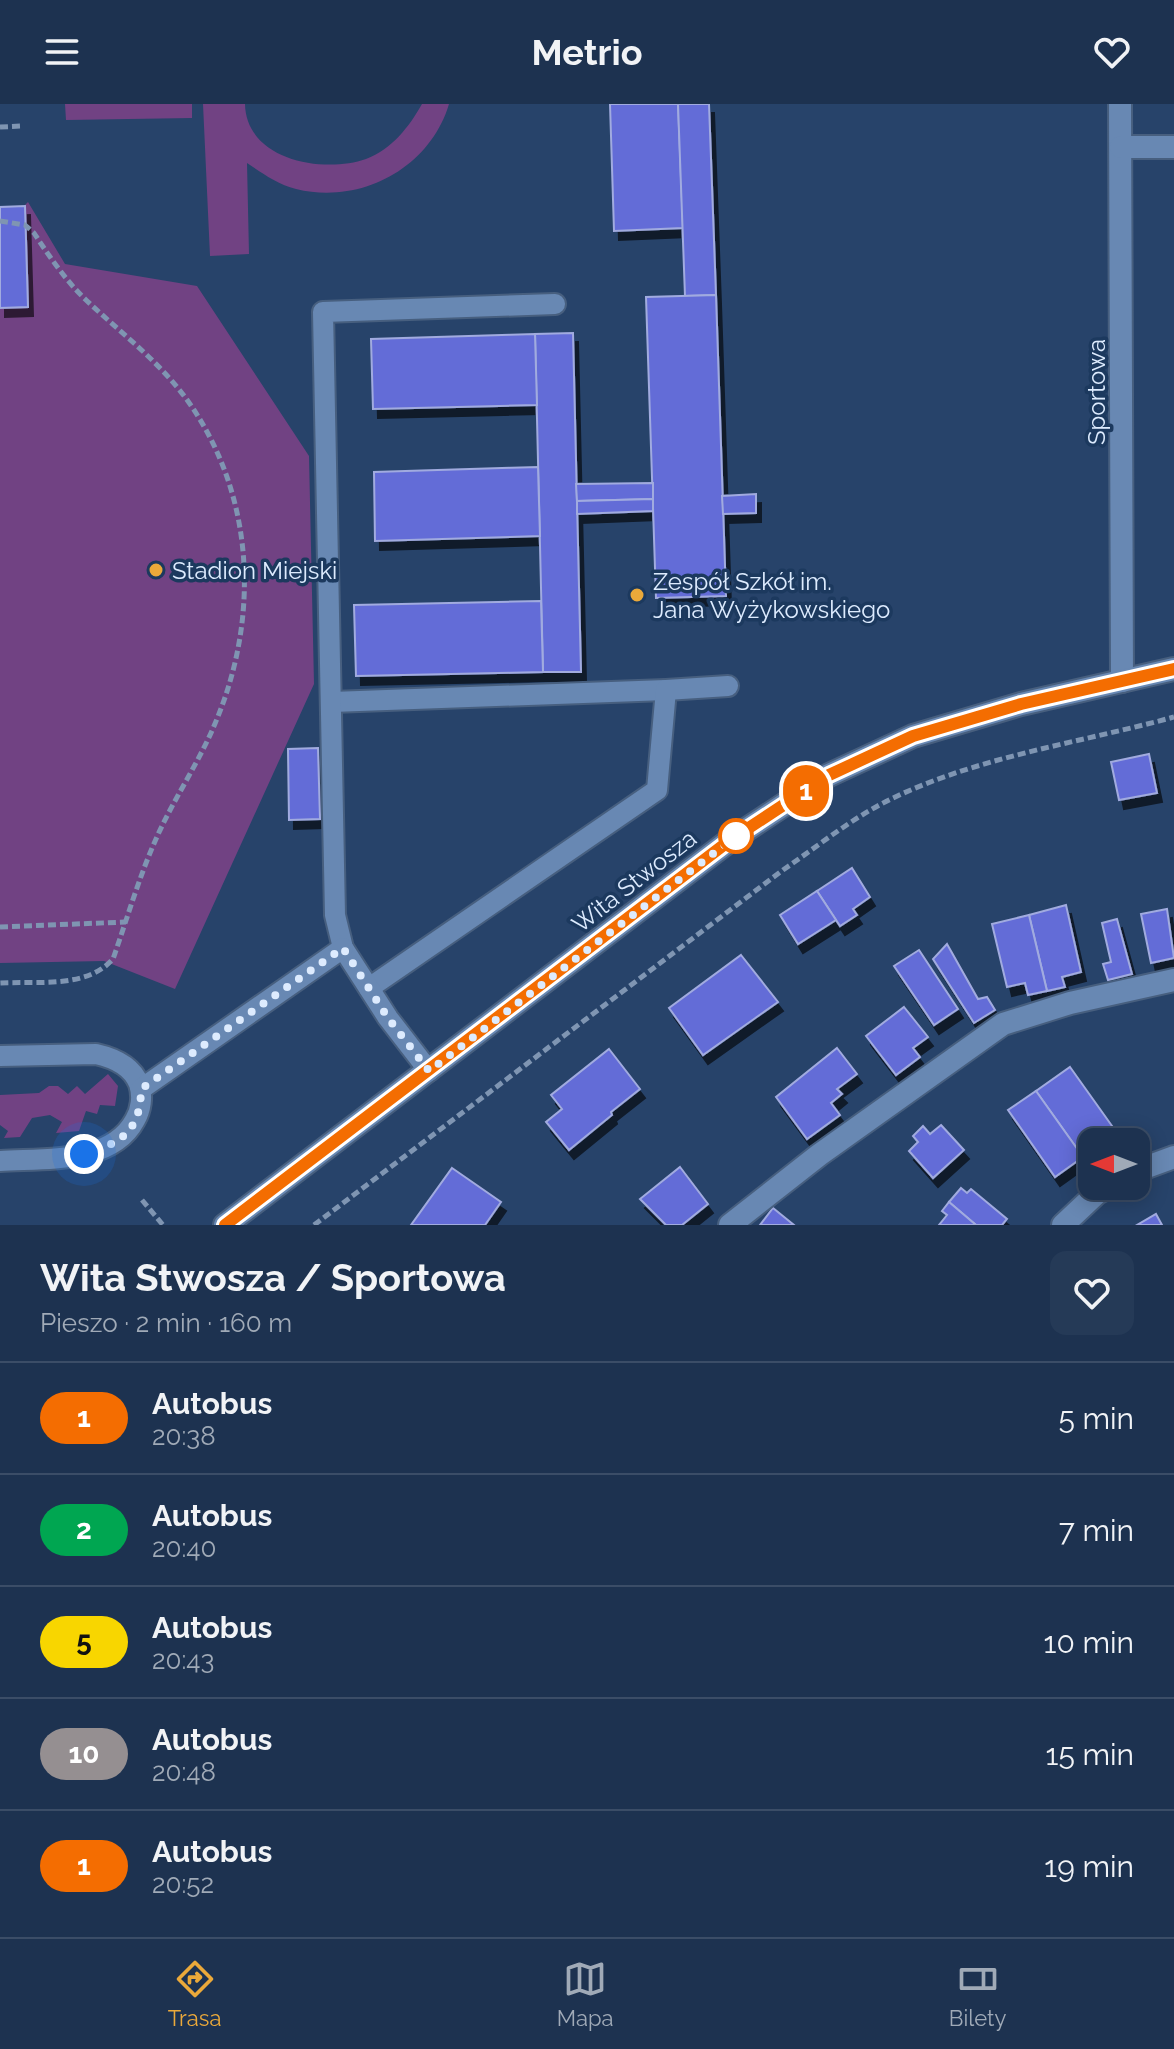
<!DOCTYPE html>
<html lang="pl">
<head>
<meta charset="utf-8">
<style>
	:root { --surface:#1d3250; --page:#253a57; --text:#f1f3f6; --muted:#a0aab7; --line:#3b4d67; --accent:#eba93a }
	body { margin:0; font-family:Raleway,sans-serif; background:var(--page); color:var(--text); height:100vh; display:flex; flex-direction:column; font-size:30px; white-space:nowrap }
	* { box-sizing:border-box; margin:0 }
	p { font-size:26px; color:var(--muted) }
	.icon { flex:none; width:44px; height:44px; fill:none; stroke:currentColor; stroke-width:2; stroke-linecap:round; stroke-linejoin:round }
	.map { position:relative; height:1121px; overflow:hidden }
	.drawer { display:flex; flex-direction:column; background:var(--surface); flex:1 }
	.drawer>* { flex:none }
	.badge { padding:0 16px; border-radius:26px; font-size:28px; line-height:52px }
	.needle { width:52px; rotate:270deg }
	.buttons { position:absolute; left:1078px; top:1024px; display:grid; gap:16px }
	.buttons a { display:grid; place-items:center; width:72px; height:72px; border-radius:16px; background:var(--surface); box-shadow:0 4px 20px #0003,0 0 0 2px var(--line); font-size:40px }
	.you { position:absolute; width:40px; height:40px; margin:-20px; border:6px solid #fff; border-radius:50%; background:#1a73e8; box-shadow:0 0 0 12px #1a73e833 }
	.map>.badge { position:absolute; translate:-50% -50%; box-shadow:0 0 0 4px #fff }
	.round { display:grid; place-items:center; flex:none; width:84px; height:84px; border-radius:16px; background:var(--page) }
	.summary { display:flex; align-items:center; justify-content:space-between; height:136px; padding:0 40px }
	h1 { font-size:38px; font-weight:700; line-height:60px }
	ul { padding:0; list-style:none }
	li { display:flex; align-items:center; gap:24px; height:112px; padding:0 40px; border-top:2px solid var(--line) }
	li div { flex:1 }
	li b { display:block; font-size:30px }
	li em { font-style:normal }
	li .badge { min-width:88px; font-weight:700; text-align:center }
	header { display:flex; justify-content:space-between; align-items:center; height:104px; padding:0 40px; background:var(--surface); font-size:36px; font-weight:700 }
	.tab-bar { display:flex; justify-content:space-around; align-items:center; height:112px; border-top:2px solid var(--line); background:var(--surface); font-size:22px; color:var(--muted) }
	.tab-bar a { display:grid; justify-items:center; gap:4px }
	.tab-bar .current { color:var(--accent) }
	.map>svg:first-child { display:block }
</style>
</head>
<body>
<header><svg class="icon" aria-label="menu" viewBox="0 0 24 24"><path d="M4 6h16M4 12h16M4 18h16"/></svg>Metrio<svg class="icon" aria-label="heart" viewBox="0 0 24 24"><path d="M12 20l-8-8c-3-5 5-10 8-4 3-6 11-1 8 4z"/></svg></header>
<div class="map">
<svg width="1174" height="1121" viewBox="0 0 1174 1121">
	<defs>
		<filter id="shadow"><feDropShadow dx="5" dy="9" stdDeviation="0" flood-color="#0009"/></filter>
	</defs>
	<rect width="100%" height="100%" fill="#27436a"/>
	<g fill="#714283">
		<polygon points="65,0 192,0 192,14 66,16"/>
		<path d="M203,0H245C246,56 323,70 366,55C392,45 409,23 422,0H449C430,64 361,101 296,85C277,80 262,69 247,59L249,150L210,152Z"/>
		<polygon points="28,98 65,160 197,182 309,352 314,580 175,885 104,857 0,859 0,103 24,102"/>
		<polygon points="108,970 118,982 115,1002 100,1001 97,1010 86,1007 79,1027 56,1029 62,1018 50,1011 32,1014 20,1033 4,1034 8,1027 0,1021 0,991 39,989 49,982 58,982 68,990 77,982 85,990"/>
	</g>
	<g fill="#636cd7" stroke="#a1abdf" stroke-width="2" filter="url(#shadow)">
		<polygon points="610,0 678,0 683,124 614,127"/>
		<polygon points="678,0 709,0 716,191 685,192"/>
		<polygon points="25,102 28,203 0,204 0,103"/>
		<polygon points="716,191 726,492 656,494 646,193"/>
		<polygon points="573,229 581,568 543,568 535,230"/>
		<polygon points="535,230 537,301 373,305 371,235"/>
		<polygon points="538,363 540,432 375,437 374,368"/>
		<polygon points="653,379 653,395 577,397 576,380"/>
		<polygon points="756,390 756,409 723,410 722,392"/>
		<polygon points="653,395 653,407 577,410 577,397"/>
		<polygon points="541,497 543,568 356,572 354,501"/>
		<polygon points="318,644 320,715 289,716 288,645"/>
		<polygon points="1149,650 1157,689 1119,696 1111,658"/>
		<polygon points="852,764 870,793 853,805 857,811 840,822 817,787"/>
		<polygon points="817,787 836,816 798,840 780,811"/>
		<polygon points="1066,801 1081,868 1062,873 1065,883 1047,887 1029,811"/>
		<polygon points="1167,805 1174,854 1151,859 1141,810"/>
		<polygon points="1029,811 1047,887 1028,891 1025,879 1007,883 992,820"/>
		<polygon points="1117,815 1132,870 1108,876 1103,860 1111,858 1102,819"/>
		<polygon points="947,840 978,895 987,893 995,906 974,919 933,855"/>
		<polygon points="919,846 958,905 934,921 894,862"/>
		<polygon points="741,851 778,898 703,951 669,904"/>
		<polygon points="904,903 928,933 913,944 920,953 896,971 866,932"/>
		<polygon points="837,944 857,970 837,985 842,990 831,999 840,1011 807,1035 776,993"/>
		<polygon points="609,945 640,985 611,1008 612,1011 569,1046 546,1018 562,1005 551,991"/>
		<polygon points="1070,963 1117,1029 1104,1038 1092,1038 1092,1047 1083,1053 1036,987"/>
		<polygon points="1036,987 1083,1053 1055,1073 1008,1006"/>
		<polygon points="941,1021 964,1046 933,1074 909,1047 918,1038 913,1032 923,1022 930,1030"/>
		<polygon points="680,1063 708,1100 682,1121 666,1121 640,1095"/>
		<polygon points="452,1064 501,1098 485,1121 411,1121"/>
		<polygon points="961,1084 967,1089 971,1085 1007,1115 1002,1121 976,1121 949,1098"/>
		<polygon points="949,1098 976,1121 939,1121 947,1111 942,1107"/>
		<polygon points="773,1104 794,1121 760,1121"/>
		<polygon points="1156,1110 1162,1121 1137,1121"/>
	</g>
	<g fill="none" stroke-linecap="round" stroke-linejoin="round">
		<g stroke="#475f7f" stroke-width="24">
			<g id="service">
				<polyline points="332,598 666,586"/>
				<polyline points="369,884 657,686 666,586 728,582"/>
				<path d="M0,952L96,950C114,954 132,962 139,980C143,992 141,1006 135,1016C111,1061 43,1054 0,1057"/>
				<polyline points="429,967 388,914 343,844 335,811 323,208 555,200"/>
				<polyline points="141,985 343,844"/>
			</g>
		</g>
		<g stroke="#475f7f" stroke-width="26">
			<g id="minor">
				<polyline points="1120,0 1122,577"/>
				<polyline points="1121,43 1174,43"/>
				<polyline points="1136,1067 1174,1053"/>
				<polyline points="730,1121 819,1051 1003,920 1070,899 1174,876"/>
				<polyline points="1063,1121 1097,1089 1110,1082"/>
			</g>
		</g>
		<g stroke="#475f7f" stroke-width="26">
			<polyline id="tertiary" points="225,1121 729,737 829,671 913,632 1021,600 1174,565"/>
		</g>
		<g stroke="#7f95b2" stroke-width="5" stroke-dasharray="8 4" stroke-linecap="butt">
			<polyline points="0,23 22,22"/>
			<path d="M0,117L25,121L34,129C49,152 66,177 86,196C123,231 163,260 192,303C256,398 259,518 214,622C198,660 173,696 156,735C139,773 127,815 113,855C86,885 37,877 0,879"/>
			<polyline points="0,823 126,818"/>
			<polyline points="142,1096 163,1121"/>
			<path d="M314,1121L783,766C818,742 852,714 891,695C980,652 1079,639 1174,613"/>
		</g>
		<use href="#service" stroke="#6888b3" stroke-width="20"/>
		<use href="#minor" stroke="#6888b3" stroke-width="22"/>
		<use href="#tertiary" stroke="#6888b3" stroke-width="22"/>
	</g>
	<g fill="none" stroke-linecap="round" stroke-linejoin="round">
		<g stroke="#fff" stroke-width="18">
			<polyline id="line" points="225,1121 729,737 829,671 913,632 1021,600 1174,565"/>
		</g>
		<use href="#line" stroke="#f46d01" stroke-width="12"/>
		<path stroke="#ddebfe" stroke-width="8" stroke-dasharray="0 14.4" d="M84,1050C121,1040 141,1026 141,985L343,844L388,914L429,967L736,732"/>
	</g>
	<g fill="#eba93a" stroke="#1c395e" stroke-width="3">
		<circle cx="156" cy="466" r="8"/>
		<circle cx="637" cy="491" r="8"/>
	</g>
	<circle fill="#fff" stroke="#f46d01" stroke-width="4" cx="736" cy="732" r="16"/>
	<g text-anchor="middle" dominant-baseline="central" stroke-width="7" stroke-linejoin="round" paint-order="stroke">
		<g font-size="24" fill="#ddebfe" stroke="#1c395e">
			<text transform="translate(1096 288) rotate(-90)">Sportowa</text>
			<text transform="translate(634 777) rotate(-38)">Wita Stwosza</text>
		</g>
		<g font-size="24" fill="#ddebfe" stroke="#1c395e" text-anchor="start">
			<text x="172" y="466">Stadion Miejski</text>
			<text x="653" y="477">Zespół Szkół im.<tspan x="653" dy="28">Jana Wyżykowskiego</tspan></text>
		</g>
	</g>
</svg>
<div class="buttons">
<a><svg class="needle" viewBox="-14 -14 28 28"><path d="M0-13l5 13h-10z" fill="#e53935"/><path d="M0 13l5-13h-10z" fill="#a0aab7"/></svg></a>
</div>
<div class="you" style="left:84px;top:1050px"></div>
<b class="badge" style="left:806px;top:687px;background:#f46d01;color:#fff">1</b>
</div>
<section class="drawer">
<div class="summary"><div><h1>Wita Stwosza / Sportowa</h1><p>Pieszo · 2 min · 160 m</p></div><a class="round"><svg class="icon" aria-label="heart" viewBox="0 0 24 24"><path d="M12 20l-8-8c-3-5 5-10 8-4 3-6 11-1 8 4z"/></svg></a></div>
<ul>
<li><span class="badge" style="background:#f46d01;color:#fff">1</span><div><b>Autobus</b><p>20:38</p></div><em>5 min</em></li>
<li><span class="badge" style="background:#00a651;color:#fff">2</span><div><b>Autobus</b><p>20:40</p></div><em>7 min</em></li>
<li><span class="badge" style="background:#f8d600;color:#111">5</span><div><b>Autobus</b><p>20:43</p></div><em>10 min</em></li>
<li><span class="badge" style="background:#958f91;color:#fff">10</span><div><b>Autobus</b><p>20:48</p></div><em>15 min</em></li>
<li><span class="badge" style="background:#f46d01;color:#fff">1</span><div><b>Autobus</b><p>20:52</p></div><em>19 min</em></li>
</ul>
</section>
<nav class="tab-bar">
<a class="current"><svg class="icon" aria-label="directions" viewBox="0 0 24 24"><path d="M12 3l9 9-9 9-9-9zM9 14v-3h6M13 9l2 2-2 2"/></svg>Trasa</a>
<a><svg class="icon" aria-label="map" viewBox="0 0 24 24"><path d="M3 6l6-2 6 2 6-2v14l-6 2-6-2-6 2zM9 4v14M15 6v14"/></svg>Mapa</a>
<a><svg class="icon" aria-label="tickets" viewBox="0 0 24 24"><path d="M3 7h18v10H3zM15 7v10"/></svg>Bilety</a>
</nav>
</body>
</html>
